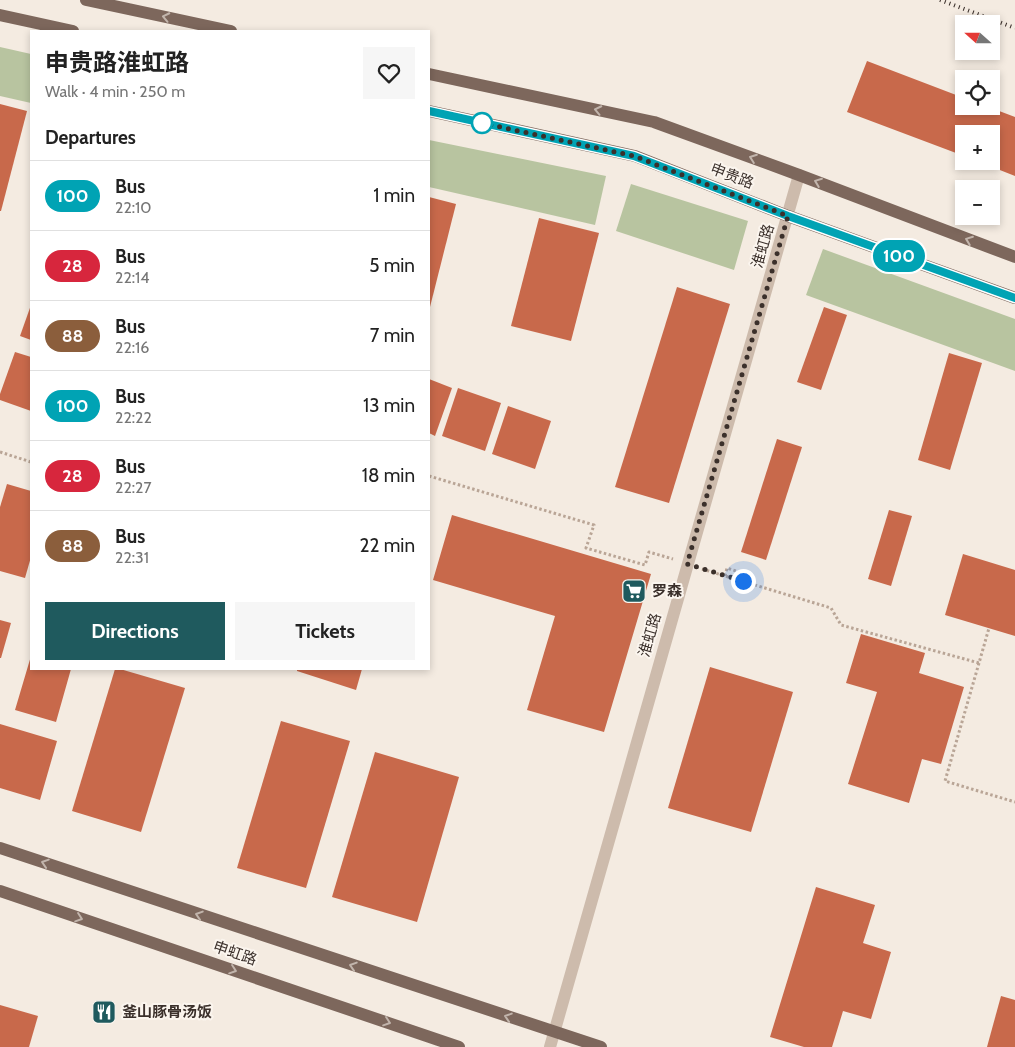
<!DOCTYPE html>
<html lang="en">
<head>
<meta charset="utf-8">
<style>
	:root { --surface:#fff; --page:#f6f6f6; --text:#222; --muted:#767676; --line:#e0e0e0; --accent:#1f5a5e }
	body { margin:0; font-family:Cabin,"Noto Sans SC",sans-serif; background:var(--page); color:var(--text); height:100vh; display:flex; flex-direction:column; font-size:19px; white-space:nowrap }
	* { box-sizing:border-box; margin:0 }
	p { font-size:16px; color:var(--muted) }
	.icon { flex:none; width:28px; height:28px; fill:none; stroke:currentColor; stroke-width:2; stroke-linecap:round; stroke-linejoin:round }
	.map { position:relative; flex:1; overflow:hidden }
	.details { position:absolute; left:30px; top:30px; width:400px; height:640px; display:flex; flex-direction:column; background:var(--surface); border-radius:0px; box-shadow:0 2px 8px #0003 }
	.details>* { flex:none }
	.badge { padding:0 10px; border-radius:16px; font-size:18px; line-height:32px }
	.needle { width:32px; rotate:291deg }
	.tools { position:absolute; left:955px; top:15px; display:grid; gap:10px }
	.tools a { display:grid; place-items:center; width:45px; height:45px; border-radius:0px; background:var(--surface); box-shadow:0 2px 8px #0003; font-size:25px }
	.you { position:absolute; width:25px; height:25px; margin:-12px; border:4px solid #fff; border-radius:50%; background:#1a73e8; box-shadow:0 0 0 8px #1a73e833 }
	.map>.badge { position:absolute; translate:-50% -50%; box-shadow:0 0 0 2px #fff }
	h2 { padding:0 15px; font-size:19px; line-height:45px }
	.round { display:grid; place-items:center; flex:none; width:52px; height:52px; border-radius:0px; background:var(--page) }
	.summary { display:flex; align-items:center; justify-content:space-between; height:85px; padding:0 15px }
	h1 { font-size:24px; font-weight:700; line-height:38px }
	.primary-button { display:flex; gap:10px; margin-top:auto; padding:10px 15px }
	.primary-button a { flex:1; height:58px; border-radius:0px; background:var(--accent); color:#fff; font-size:20px; font-weight:700; line-height:58px; text-align:center }
	.primary-button a+a { background:var(--page); color:var(--text) }
	ul { padding:0; list-style:none }
	li { display:flex; align-items:center; gap:15px; height:70px; padding:0 15px; border-top:1px solid var(--line) }
	li div { flex:1 }
	li b { display:block; font-size:19px }
	li em { font-style:normal }
	li .badge { min-width:55px; font-weight:700; text-align:center }
	.map>svg:first-child { display:block }
</style>
</head>
<body>
<div class="map">
<svg width="1015" height="1047" viewBox="0 0 1015 1047">
	<rect width="100%" height="100%" fill="#f4ebe1"/>
	<g fill="#b8c4a0">
		<polygon points="0,47 31,54 31,103 0,96"/>
		<polygon points="429,140 606,176 595,225 429,187"/>
		<polygon points="631,184 748,221 734,270 616,231"/>
		<polygon points="823,249 1015,319 1015,371 806,295"/>
	</g>
	<g fill="#c8694b">
		<polygon points="867,61 964,98 964,106 986,106 1015,117 1015,176 977,161 991,161 991,134 964,134 964,156 847,112"/>
		<polygon points="0,104 27,111 1,211 0,211"/>
		<polygon points="429,197 456,204 429,311"/>
		<polygon points="539,218 599,233 571,341 511,326"/>
		<polygon points="677,287 730,304 669,503 615,487"/>
		<polygon points="31,305 31,340 20,336"/>
		<polygon points="824,307 847,315 821,390 797,382"/>
		<polygon points="15,352 31,357 31,411 0,400 0,394"/>
		<polygon points="949,353 982,363 950,470 918,460"/>
		<polygon points="429,379 452,388 435,436 429,433"/>
		<polygon points="458,388 501,403 485,451 442,436"/>
		<polygon points="508,406 551,421 535,469 492,454"/>
		<polygon points="777,439 802,447 766,560 741,552"/>
		<polygon points="7,484 31,491 31,557 25,578 0,571 0,507"/>
		<polygon points="889,510 912,516 891,586 868,579"/>
		<polygon points="452,515 651,574 604,732 527,710 555,616 433,580"/>
		<polygon points="963,554 1015,570 1015,636 945,615"/>
		<polygon points="0,620 11,623 1,658 0,658"/>
		<polygon points="861,634 925,653 919,673 964,687 941,764 922,759 909,803 848,784 877,692 846,683"/>
		<polygon points="31,656 31,669 71,669 56,722 15,710"/>
		<polygon points="710,667 793,692 751,832 668,808"/>
		<polygon points="115,669 120,669 185,688 141,832 72,811"/>
		<polygon points="297,669 362,669 356,690 297,671"/>
		<polygon points="281,721 350,741 306,888 237,868"/>
		<polygon points="0,724 57,741 40,800 0,788"/>
		<polygon points="375,752 459,777 417,922 332,897"/>
		<polygon points="816,887 875,905 863,943 891,952 871,1019 843,1011 832,1047 804,1047 770,1037"/>
		<polygon points="1001,996 1015,1000 1015,1047 987,1047"/>
		<polygon points="0,1005 38,1016 29,1047 0,1047"/>
	</g>
	<g fill="none" stroke-linecap="round" stroke-linejoin="round">
		<g stroke="#b9a596" stroke-width="3" stroke-dasharray="2.5 2.5" stroke-linecap="butt">
			<polyline points="0,452 31,462"/>
			<polyline points="429,476 594,525 586,548 645,565 649,552 673,559"/>
			<polyline points="702,569 831,608 841,625 979,663 989,628"/>
			<polyline points="725,576 727,568 745,574"/>
			<polyline points="979,663 945,781 1015,802"/>
		</g>
		<polyline stroke="#cdbbac" stroke-width="12" points="550,1047 799,175"/>
		<g stroke="#7d675c" stroke-width="12">
			<polyline points="86,0 231,31"/>
			<polyline points="0,15 73,31"/>
			<polyline points="429,74 654,122 799,175 1015,257"/>
			<polyline points="429,111 635,156 788,216 1015,298"/>
			<polyline points="0,848 601,1047"/>
			<polyline points="0,891 459,1047"/>
		</g>
		<polyline stroke="#3b302b" stroke-width="4" stroke-dasharray="1 4" stroke-linecap="butt" points="940,0 1015,28"/>
	</g>
	<defs><path id="oneway-chevron" d="M-2-3.5L2.5 0L-2 3.5" fill="none" stroke-width="1.6" stroke-linecap="round" stroke-linejoin="round" transform="scale(1.25)"/></defs>
	<g stroke="#c2b5ac">
		<use href="#oneway-chevron" transform="translate(166 17) rotate(-168)"/>
		<use href="#oneway-chevron" transform="translate(598 110) rotate(-168)"/>
		<use href="#oneway-chevron" transform="translate(753 158) rotate(-160)"/>
		<use href="#oneway-chevron" transform="translate(818 182) rotate(-159)"/>
		<use href="#oneway-chevron" transform="translate(969 240) rotate(-159)"/>
		<use href="#oneway-chevron" transform="translate(45 863) rotate(-162)"/>
		<use href="#oneway-chevron" transform="translate(199 915) rotate(-162)"/>
		<use href="#oneway-chevron" transform="translate(79 918) rotate(19)"/>
		<use href="#oneway-chevron" transform="translate(353 966) rotate(-162)"/>
		<use href="#oneway-chevron" transform="translate(233 970) rotate(19)"/>
		<use href="#oneway-chevron" transform="translate(508 1017) rotate(-162)"/>
		<use href="#oneway-chevron" transform="translate(387 1022) rotate(19)"/>
	</g>
	<g fill="none" stroke-linecap="round" stroke-linejoin="round">
		<g stroke="#fff" stroke-width="11">
			<polyline id="line" points="429,111 634,156 788,216 1015,298"/>
		</g>
		<use href="#line" stroke="#00a3b4" stroke-width="8"/>
		<polyline stroke="#3b302b" stroke-width="5" stroke-dasharray="0 9" points="482,123 634,156 788,216 687,564 743,581"/>
	</g>
	<defs>
		<g id="supermarket-square" transform="scale(1.25)"><rect x="-9" y="-9" width="18" height="18" rx="4" fill="#1f5a5e" stroke="#fbf5ee"/><path d="M-6-5.5h2.5l.6 2H6L4.5 2H-2.5L-4.4-4H-6ZM-1.5 3.2a1.3 1.3 0 1 0 .1 0ZM3 3.2a1.3 1.3 0 1 0 .1 0Z" fill="#fff"/></g>
		<g id="restaurant-square" transform="scale(1.25)"><rect x="-9" y="-9" width="18" height="18" rx="4" fill="#1f5a5e" stroke="#fbf5ee"/><path d="M-5-6h1v4h1v-4h1v4h1v-4h1v5L-1.5 .5V6h-2V.5L-5-1ZM5-6V6H3V1.5H1.5Q1.5-4 5-6Z" fill="#fff"/></g>
	</defs>
	<g fill-rule="evenodd">
		<use href="#supermarket-square" x="634" y="591"/>
		<use href="#restaurant-square" x="104" y="1012"/>
	</g>
	<circle fill="#fff" stroke="#00a3b4" stroke-width="2.5" cx="482" cy="123" r="10"/>
	<g text-anchor="middle" dominant-baseline="central" stroke-width="4" stroke-linejoin="round" paint-order="stroke">
		<g font-size="15" fill="#3b302b" stroke="#fbf5ee">
			<text transform="translate(732 176) rotate(21)">申贵路</text>
			<text transform="translate(763 246) rotate(-74)">淮虹路</text>
			<text transform="translate(650 635) rotate(-74)">淮虹路</text>
			<text transform="translate(235 953) rotate(19)">申虹路</text>
		</g>
		<g font-size="15" font-weight="bold" fill="#3b302b" stroke="#fbf5ee" text-anchor="start">
			<text x="652" y="591">罗森</text>
			<text x="122" y="1012">釜山豚骨汤饭</text>
		</g>
	</g>
</svg>
<div class="tools">
<a><svg class="needle" viewBox="-14 -14 28 28"><path d="M0-13l5 13h-10z" fill="#e53935"/><path d="M0 13l5-13h-10z" fill="#767676"/></svg></a>
<a><svg class="icon" aria-label="locate" viewBox="0 0 24 24"><circle cx="12" cy="12" r="6"/><path d="M12 2v4M12 18v4M2 12h4M18 12h4"/></svg></a>
<a>+</a>
<a>−</a>
</div>
<div class="you" style="left:743px;top:581px"></div>
<b class="badge" style="left:899px;top:256px;background:#00a3b4;color:#fff">100</b>
<section class="details">
<div class="summary"><div><h1>申贵路淮虹路</h1><p>Walk · 4 min · 250 m</p></div><a class="round"><svg class="icon" aria-label="heart" viewBox="0 0 24 24"><path d="M12 20l-8-8c-3-5 5-10 8-4 3-6 11-1 8 4z"/></svg></a></div>
<h2>Departures</h2>
<ul>
<li><span class="badge" style="background:#00a3b4;color:#fff">100</span><div><b>Bus</b><p>22:10</p></div><em>1 min</em></li>
<li><span class="badge" style="background:#d7263d;color:#fff">28</span><div><b>Bus</b><p>22:14</p></div><em>5 min</em></li>
<li><span class="badge" style="background:#8b5e3c;color:#fff">88</span><div><b>Bus</b><p>22:16</p></div><em>7 min</em></li>
<li><span class="badge" style="background:#00a3b4;color:#fff">100</span><div><b>Bus</b><p>22:22</p></div><em>13 min</em></li>
<li><span class="badge" style="background:#d7263d;color:#fff">28</span><div><b>Bus</b><p>22:27</p></div><em>18 min</em></li>
<li><span class="badge" style="background:#8b5e3c;color:#fff">88</span><div><b>Bus</b><p>22:31</p></div><em>22 min</em></li>
</ul>
<div class="primary-button"><a>Directions</a><a>Tickets</a></div>
</section>
</div>
</body>
</html>
